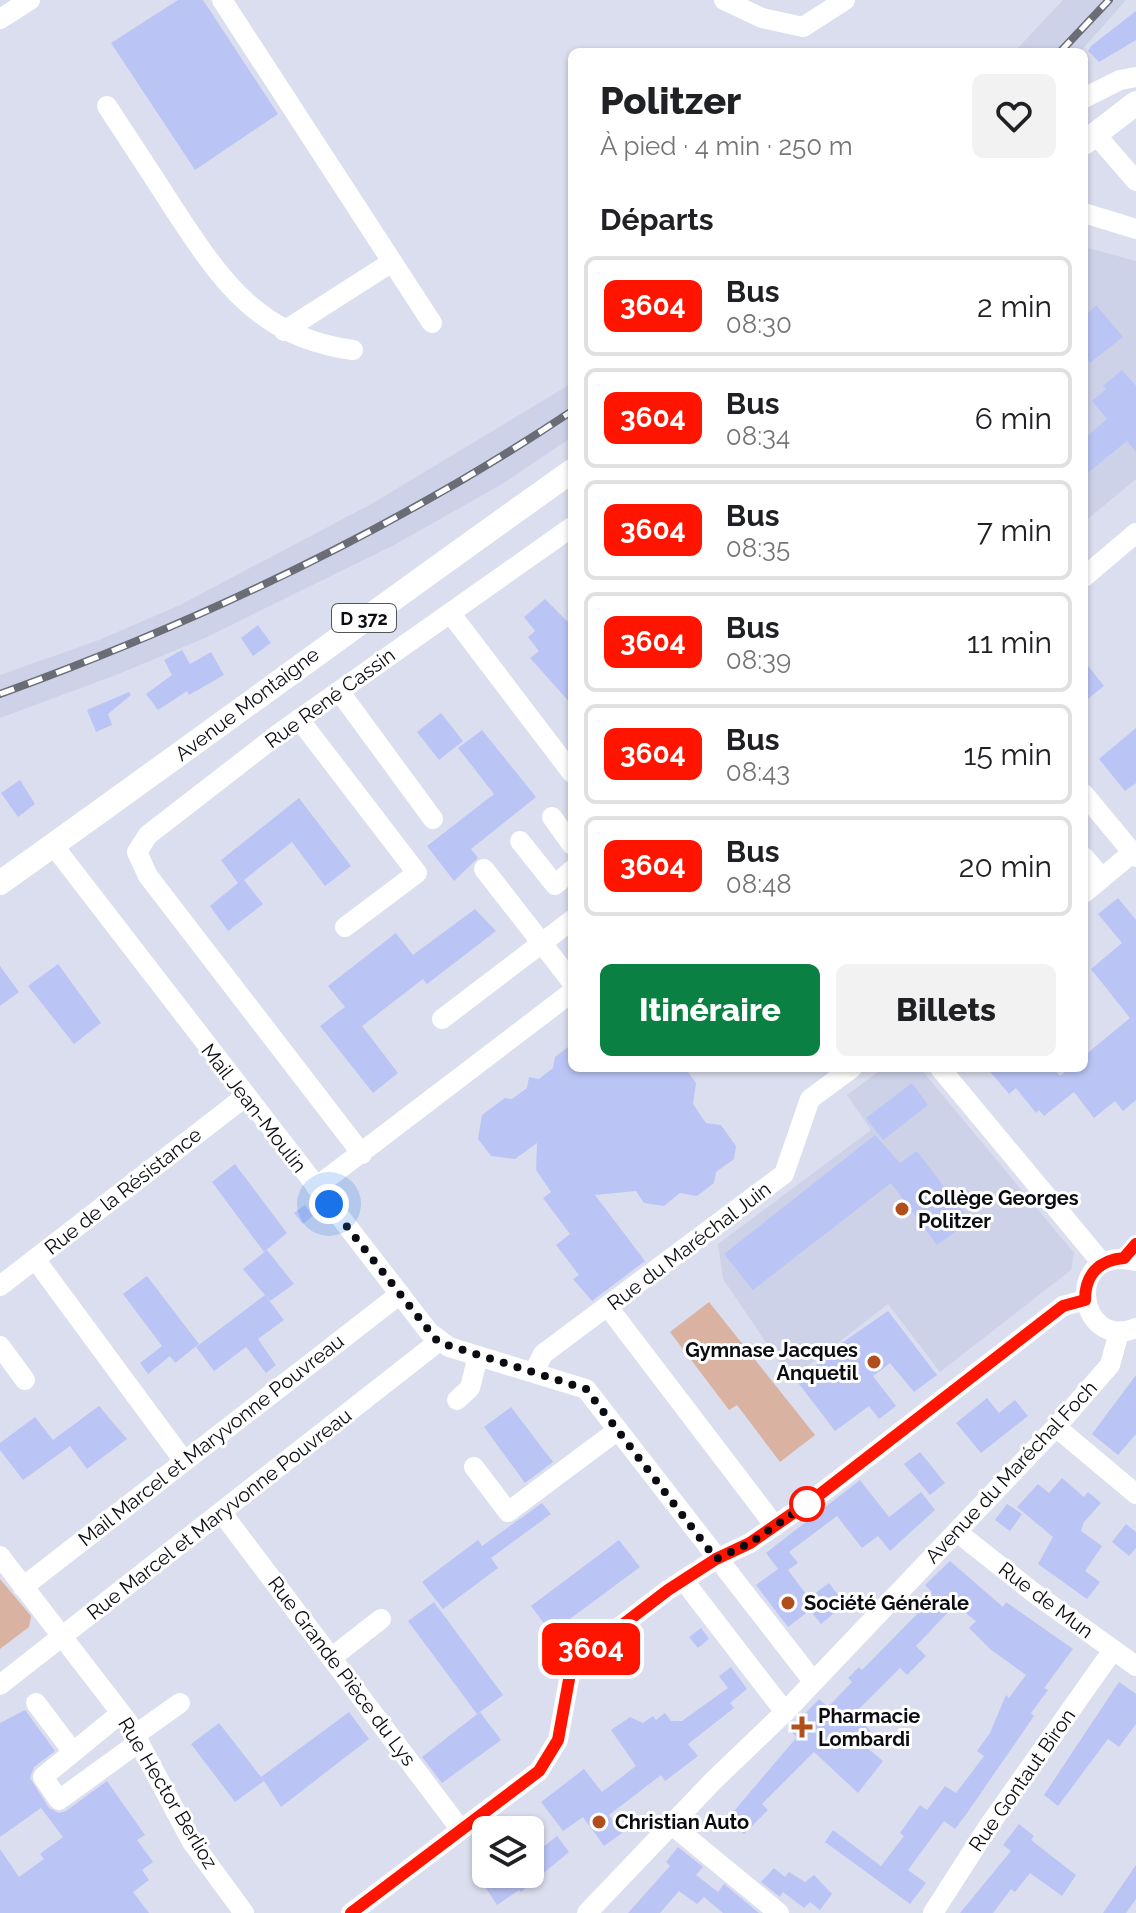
<!DOCTYPE html>
<html lang="fr">
<head>
<meta charset="utf-8">
<style>
	:root { --surface:#fff; --page:#f2f2f2; --text:#202124; --muted:#757577; --line:#e0e0e0; --accent:#0b8043 }
	body { margin:0; font-family:Raleway,sans-serif; background:var(--page); color:var(--text); height:100vh; display:flex; flex-direction:column; font-size:30px; white-space:nowrap }
	* { box-sizing:border-box; margin:0 }
	p { font-size:26px; color:var(--muted) }
	.icon { flex:none; width:44px; height:44px; fill:none; stroke:currentColor; stroke-width:2; stroke-linecap:round; stroke-linejoin:round }
	.map { position:relative; flex:1; overflow:hidden }
	.panel { position:absolute; left:568px; top:48px; width:520px; height:1024px; display:flex; flex-direction:column; background:var(--surface); border-radius:12px; box-shadow:0 2px 6px #0004 }
	.panel>* { flex:none }
	.badge { padding:0 16px; border-radius:12px; font-size:28px; line-height:52px }
	.buttons { position:absolute; left:472px; top:1816px; display:grid; gap:16px }
	.buttons a { display:grid; place-items:center; width:72px; height:72px; border-radius:12px; background:var(--surface); box-shadow:0 2px 6px #0004; font-size:40px }
	.you { position:absolute; width:40px; height:40px; margin:-20px; border:6px solid #fff; border-radius:50%; background:#1a73e8; box-shadow:0 0 0 12px #1a73e833 }
	.map>.badge { position:absolute; translate:-50% -50%; box-shadow:0 0 0 4px #fff }
	h2 { padding:0 32px; font-size:30px; line-height:72px }
	.round { display:grid; place-items:center; flex:none; width:84px; height:84px; border-radius:12px; background:var(--page) }
	.overview { display:flex; align-items:center; justify-content:space-between; height:136px; padding:0 32px }
	h1 { font-size:38px; font-weight:800; line-height:60px }
	.action { display:flex; gap:16px; margin-top:auto; padding:16px 32px }
	.action a { flex:1; height:92px; border-radius:12px; background:var(--accent); color:#fff; font-size:32px; font-weight:800; line-height:92px; text-align:center }
	.action a+a { background:var(--page); color:var(--text) }
	ul { padding:0; list-style:none }
	li { display:flex; align-items:center; gap:24px; height:100px; margin:0 16px 12px; padding:0 16px; border:4px solid var(--line); border-radius:12px }
	li div { flex:1 }
	li b { display:block; font-size:30px }
	li em { font-style:normal }
	li .badge { min-width:88px; font-weight:700; text-align:center }
	.map>svg:first-child { display:block }
</style>
</head>
<body>
<div class="map">
<svg width="1136" height="1913" viewBox="0 0 1136 1913">
	<rect width="100%" height="100%" fill="#dbdeee"/>
	<g fill="#cdd2e9">
		<polygon points="1063,0 1126,0 1080,52 1014,52"/>
		<polygon points="1084,247 1136,261 1136,479 1084,522"/>
		<polygon points="572,383 572,437 502,484 396,544 207,637 121,673 0,718 0,675 99,640 180,605 373,503"/>
		<polygon points="883,1068 920,1068 1074,1253 1071,1270 940,1372 888,1304 791,1379 723,1279 718,1244 871,1130 847,1095"/>
	</g>
	<g fill="#dab2a2">
		<polygon points="709,1302 815,1435 780,1462 737,1405 729,1410 670,1332"/>
		<polygon points="0,1579 31,1616 29,1627 0,1649"/>
	</g>
	<g fill="#bbc5f5">
		<polygon points="178,0 203,0 278,114 195,170 111,43"/>
		<polygon points="1136,11 1136,40 1099,62 1088,51 1091,46"/>
		<polygon points="1096,305 1123,337 1090,363 1084,355 1084,317"/>
		<polygon points="1122,370 1136,386 1136,452 1127,441 1084,476 1084,439 1107,419 1092,401 1106,389 1103,386"/>
		<polygon points="545,599 572,626 572,705 530,658 539,651 528,637 535,631 524,617"/>
		<polygon points="258,625 271,643 253,656 241,638"/>
		<polygon points="182,650 190,664 211,652 224,675 189,695 187,691 158,710 146,694 172,675 164,660"/>
		<polygon points="1084,661 1104,686 1084,702"/>
		<polygon points="129,692 131,695 108,714 112,725 96,732 87,710"/>
		<polygon points="441,713 463,741 439,760 417,732"/>
		<polygon points="1136,728 1136,783 1125,791 1099,759"/>
		<polygon points="482,730 536,797 471,849 478,858 454,881 427,846 494,794 458,748"/>
		<polygon points="20,780 35,804 18,817 1,793"/>
		<polygon points="299,798 351,866 325,886 292,842 244,880 263,904 228,931 210,906 238,883 221,860"/>
		<polygon points="1118,898 1136,920 1136,1100 1123,1111 1115,1101 1094,1118 1074,1092 1044,1116 1039,1110 1036,1113 1016,1088 1009,1094 987,1068 1053,1068 1060,1076 1070,1068 1084,1068 1084,1056 1130,1018 1091,969 1122,943 1098,914"/>
		<polygon points="475,909 496,931 427,984 423,979 362,1026 398,1073 373,1093 320,1026 345,1007 328,986 396,933 413,955"/>
		<polygon points="58,964 101,1023 74,1044 28,986"/>
		<polygon points="0,966 19,992 0,1006"/>
		<polygon points="572,1044 572,1068 685,1068 696,1083 693,1104 706,1123 721,1125 736,1146 734,1159 716,1172 714,1183 697,1196 680,1193 664,1206 644,1203 636,1191 595,1195 645,1261 592,1301 573,1279 579,1275 556,1245 570,1234 543,1198 551,1192 536,1170 537,1143 515,1159 491,1156 478,1139 482,1115 505,1098 512,1099 527,1088 529,1077 539,1079 553,1068 555,1057"/>
		<polygon points="912,1083 928,1105 883,1140 866,1118"/>
		<polygon points="875,1135 900,1163 917,1151 970,1221 937,1245 891,1183 753,1290 724,1254"/>
		<polygon points="235,1164 287,1233 264,1252 212,1182"/>
		<polygon points="305,1205 313,1216 303,1224 294,1213"/>
		<polygon points="267,1250 294,1284 270,1301 243,1269"/>
		<polygon points="147,1276 199,1344 175,1363 170,1356 148,1374 140,1363 162,1346 123,1294"/>
		<polygon points="265,1295 284,1320 258,1339 276,1365 266,1373 246,1347 214,1371 196,1347"/>
		<polygon points="888,1311 937,1375 914,1392 890,1363 873,1376 896,1406 879,1419 869,1406 835,1431 796,1380 835,1352 833,1349"/>
		<polygon points="1136,1375 1136,1434 1118,1455 1092,1434"/>
		<polygon points="987,1398 999,1413 1015,1400 1028,1416 981,1453 956,1423"/>
		<polygon points="99,1406 127,1439 87,1469 70,1446 23,1480 0,1450 0,1443 35,1417 53,1440"/>
		<polygon points="511,1407 553,1462 525,1483 484,1427"/>
		<polygon points="920,1452 945,1483 930,1495 904,1464"/>
		<polygon points="1062,1478 1084,1497 1088,1492 1101,1503 1084,1522 1081,1531 1102,1546 1085,1571 1100,1582 1087,1599 1038,1564 1053,1537 1017,1507 1038,1484 1049,1493"/>
		<polygon points="860,1480 889,1517 921,1492 935,1510 890,1551 878,1536 862,1548 837,1516 789,1552 798,1563 788,1570 809,1598 829,1583 845,1604 821,1624 810,1610 788,1627 756,1585 778,1569 766,1553"/>
		<polygon points="542,1503 551,1514 491,1558 498,1568 443,1609 422,1582 478,1540 482,1546"/>
		<polygon points="1007,1504 1022,1514 1010,1531 995,1520"/>
		<polygon points="1126,1524 1136,1532 1136,1548 1129,1556 1112,1542"/>
		<polygon points="619,1540 640,1567 551,1633 531,1606"/>
		<polygon points="950,1561 1003,1607 1006,1602 1073,1649 1044,1688 1048,1690 1031,1713 1034,1716 965,1816 955,1829 944,1821 908,1870 926,1883 910,1904 825,1842 833,1830 881,1866 904,1836 900,1833 920,1805 927,1810 945,1786 956,1793 984,1756 977,1751 990,1733 1006,1695 1009,1698 1026,1675 990,1649 969,1628 976,1621 955,1605 916,1646 926,1656 907,1675 900,1668 854,1714 871,1731 860,1742 883,1761 858,1793 814,1752 762,1804 768,1810 744,1834 728,1818 797,1737 789,1730 819,1699 828,1707 852,1682 848,1678 859,1667 862,1670 924,1607 922,1604 932,1592 925,1585"/>
		<polygon points="434,1602 503,1695 477,1714 408,1621"/>
		<polygon points="701,1628 709,1639 698,1648 689,1637"/>
		<polygon points="731,1667 747,1689 730,1703 734,1708 688,1744 698,1756 665,1781 661,1775 609,1815 622,1833 604,1846 583,1817 563,1831 541,1802 584,1769 602,1792 636,1766 611,1730 630,1717 643,1723 653,1716 656,1720 665,1713 671,1721 682,1721 728,1688 719,1676"/>
		<polygon points="1119,1682 1136,1694 1136,1724 1119,1747 1108,1739 1058,1806 1044,1795"/>
		<polygon points="25,1710 55,1751 34,1767 30,1778 49,1808 59,1813 66,1811 107,1781 145,1835 137,1840 153,1862 142,1870 149,1880 133,1892 149,1913 0,1913 0,1849 19,1877 44,1859 40,1854 63,1837 41,1808 0,1837 0,1723"/>
		<polygon points="349,1712 369,1739 281,1807 264,1781 235,1802 191,1744 219,1723 261,1777"/>
		<polygon points="480,1712 501,1740 442,1783 422,1757"/>
		<polygon points="1019,1824 1034,1836 1031,1840 1076,1875 1062,1896 1030,1873 1015,1892 1011,1889 993,1913 960,1913 1011,1851 1003,1845"/>
		<polygon points="557,1836 569,1852 521,1892 519,1890 497,1905 484,1885 500,1874 530,1874 530,1851 533,1855"/>
		<polygon points="678,1847 703,1867 696,1875 718,1892 724,1884 759,1913 723,1913 704,1897 697,1904 679,1891 660,1913 628,1913 670,1866 666,1862"/>
		<polygon points="1136,1865 1136,1899 1126,1913 1103,1913"/>
		<polygon points="774,1868 785,1877 789,1872 805,1882 814,1875 832,1894 820,1910 810,1902 804,1908 783,1892 780,1897 761,1882"/>
	</g>
	<g fill="none" stroke-linecap="round" stroke-linejoin="round">
		<g stroke="#fff" stroke-width="20">
			<polyline points="222,0 432,323"/>
			<polyline points="724,0 762,18 803,27 845,0"/>
			<polyline points="0,19 30,0"/>
			<polyline points="1084,98 1120,80 1136,77"/>
			<path d="M107,106C129,140 152,174 174,209C222,282 260,338 353,350"/>
			<polyline points="1096,135 1136,181"/>
			<polyline points="1084,213 1136,229"/>
			<polyline points="284,331 392,262"/>
			<polyline points="1084,577 1136,533"/>
			<polyline points="451,614 572,773"/>
			<polyline points="339,691 433,819"/>
			<polyline points="299,719 417,873 345,927"/>
			<polyline points="1084,794 1136,857"/>
			<polyline points="552,817 572,845"/>
			<polyline points="520,841 555,885 572,870"/>
			<polyline points="53,845 429,1332 449,1347 586,1389 813,1681"/>
			<polyline points="1084,857 1102,878"/>
			<polyline points="484,869 572,982"/>
			<polyline points="1084,893 1132,853"/>
			<polyline points="442,1019 572,920"/>
			<polyline points="940,1068 1102,1263"/>
			<polyline points="362,1154 148,876 137,852 148,835 277,735 572,527"/>
			<polyline points="316,1187 572,992"/>
			<polyline points="35,1259 184,1461"/>
			<path d="M1136,1261C1063,1243 1076,1352 1136,1328"/>
			<polyline points="0,1286 246,1096"/>
			<polyline points="608,1307 775,1526"/>
			<polyline points="0,1346 25,1380"/>
			<polyline points="534,1372 543,1354 784,1174 810,1099 852,1068"/>
			<polyline points="457,1400 470,1388 478,1356"/>
			<polyline points="1056,1427 1136,1494"/>
			<polyline points="474,1467 508,1512 618,1430"/>
			<polyline points="222,1513 461,1830"/>
			<polyline points="957,1532 1034,1593 1136,1666"/>
			<polyline points="0,1556 128,1722 192,1842 244,1913"/>
			<polyline points="684,1581 785,1712"/>
			<polyline points="23,1587 400,1294"/>
			<polyline points="331,1658 381,1619"/>
			<polyline points="0,1685 438,1342"/>
			<polyline points="36,1703 73,1752"/>
			<polyline points="121,1713 43,1777 59,1800 139,1742"/>
			<polyline points="135,1735 180,1703"/>
			<polyline points="672,1825 779,1913"/>
			<polyline points="351,1913 539,1771 558,1740 570,1674 587,1652 668,1590 716,1559 750,1543 819,1495 1063,1306 1085,1300"/>
			<polyline points="587,1913 713,1781 785,1712 1056,1427 1110,1365 1119,1332"/>
			<polyline points="933,1913 990,1824 1113,1650"/>
		</g>
		<g stroke="#fff" stroke-width="24">
			<polyline points="1084,143 1136,103"/>
			<path d="M0,883C191,747 380,607 572,471"/>
		</g>
		<g stroke="#6a6c76" stroke-width="8">
			<g id="rail">
				<polyline points="1060,52 1109,0"/>
				<path d="M0,694C201,621 394,530 572,411"/>
			</g>
		</g>
		<use href="#rail" stroke="#fff" stroke-width="5" stroke-dasharray="15" stroke-linecap="butt"/>
	</g>
	<g fill="none" stroke-linecap="round" stroke-linejoin="round">
		<g stroke="#fff" stroke-width="18">
			<path id="line" d="M351,1913L539,1771L558,1740L570,1674L587,1652L668,1590L716,1559L750,1543L819,1495L1063,1306L1085,1300C1085,1275 1099,1260 1124,1258L1136,1244"/>
		</g>
		<use href="#line" stroke="#ff1400" stroke-width="12"/>
		<polyline stroke="#0c0d12" stroke-width="8" stroke-dasharray="0 14.4" points="329,1204 438,1342 586,1389 716,1559 750,1543 807,1504"/>
	</g>
	<g fill="#b24e1b" stroke="#fff" stroke-width="3">
		<circle cx="902" cy="1209" r="8"/>
		<circle cx="874" cy="1362" r="8"/>
		<circle cx="788" cy="1603" r="8"/>
		<path d="M798 1715h8v8h8v8h-8v8h-8v-8h-8v-8h8z"/>
		<circle cx="599" cy="1822" r="8"/>
	</g>
	<circle fill="#fff" stroke="#ff1400" stroke-width="4" cx="807" cy="1504" r="16"/>
	<g text-anchor="middle" dominant-baseline="central" stroke-width="6" stroke-linejoin="round" paint-order="stroke">
		<rect fill="#fff" stroke="#555659" stroke-width="2" x="332" y="604" width="64" height="28" rx="6"/>
		<g font-size="18" font-weight="bold" fill="#0c0d12">
			<text x="364" y="618">D 372</text>
		</g>
		<g font-size="20" fill="#0c0d12" stroke="#fff">
			<text transform="translate(330 698) rotate(-36)">Rue René Cassin</text>
			<text transform="translate(247 704) rotate(-37)">Avenue Montaigne</text>
			<text transform="translate(254 1108) rotate(52)">Mail Jean-Moulin</text>
			<text transform="translate(123 1191) rotate(-38)">Rue de la Résistance</text>
			<text transform="translate(689 1246) rotate(-37)">Rue du Maréchal Juin</text>
			<text transform="translate(211 1440) rotate(-38)">Mail Marcel et Maryvonne Pouvreau</text>
			<text transform="translate(1011 1472) rotate(-47)">Avenue du Maréchal Foch</text>
			<text transform="translate(219 1514) rotate(-38)">Rue Marcel et Maryvonne Pouvreau</text>
			<text transform="translate(1046 1600) rotate(37)">Rue de Mun</text>
			<text transform="translate(342 1671) rotate(53)">Rue Grande Pièce du Lys</text>
			<text transform="translate(1022 1780) rotate(-55)">Rue Gontaut Biron</text>
			<text transform="translate(168 1793) rotate(59)">Rue Hector Berlioz</text>
		</g>
		<g font-size="20" font-weight="bold" fill="#0c0d12" stroke="#fff" text-anchor="start">
			<text x="918" y="1198">Collège Georges<tspan x="918" dy="23">Politzer</tspan></text>
			<text x="858" y="1350" text-anchor="end">Gymnase Jacques<tspan x="858" dy="23">Anquetil</tspan></text>
			<text x="804" y="1603">Société Générale</text>
			<text x="818" y="1716">Pharmacie<tspan x="818" dy="23">Lombardi</tspan></text>
			<text x="615" y="1822">Christian Auto</text>
		</g>
	</g>
</svg>
<div class="buttons">
<a><svg class="icon" aria-label="layers" viewBox="0 0 24 24"><path d="M12 4l9 5-9 5-9-5zM3 14l9 5 9-5"/></svg></a>
</div>
<div class="you" style="left:329px;top:1204px"></div>
<b class="badge" style="left:591px;top:1649px;background:#ff1400;color:#fff">3604</b>
<section class="panel">
<div class="overview"><div><h1>Politzer</h1><p>À pied · 4 min · 250 m</p></div><a class="round"><svg class="icon" aria-label="heart" viewBox="0 0 24 24"><path d="M12 20l-8-8c-3-5 5-10 8-4 3-6 11-1 8 4z"/></svg></a></div>
<h2>Départs</h2>
<ul>
<li><span class="badge" style="background:#ff1400;color:#fff">3604</span><div><b>Bus</b><p>08:30</p></div><em>2 min</em></li>
<li><span class="badge" style="background:#ff1400;color:#fff">3604</span><div><b>Bus</b><p>08:34</p></div><em>6 min</em></li>
<li><span class="badge" style="background:#ff1400;color:#fff">3604</span><div><b>Bus</b><p>08:35</p></div><em>7 min</em></li>
<li><span class="badge" style="background:#ff1400;color:#fff">3604</span><div><b>Bus</b><p>08:39</p></div><em>11 min</em></li>
<li><span class="badge" style="background:#ff1400;color:#fff">3604</span><div><b>Bus</b><p>08:43</p></div><em>15 min</em></li>
<li><span class="badge" style="background:#ff1400;color:#fff">3604</span><div><b>Bus</b><p>08:48</p></div><em>20 min</em></li>
</ul>
<div class="action"><a>Itinéraire</a><a>Billets</a></div>
</section>
</div>
</body>
</html>
